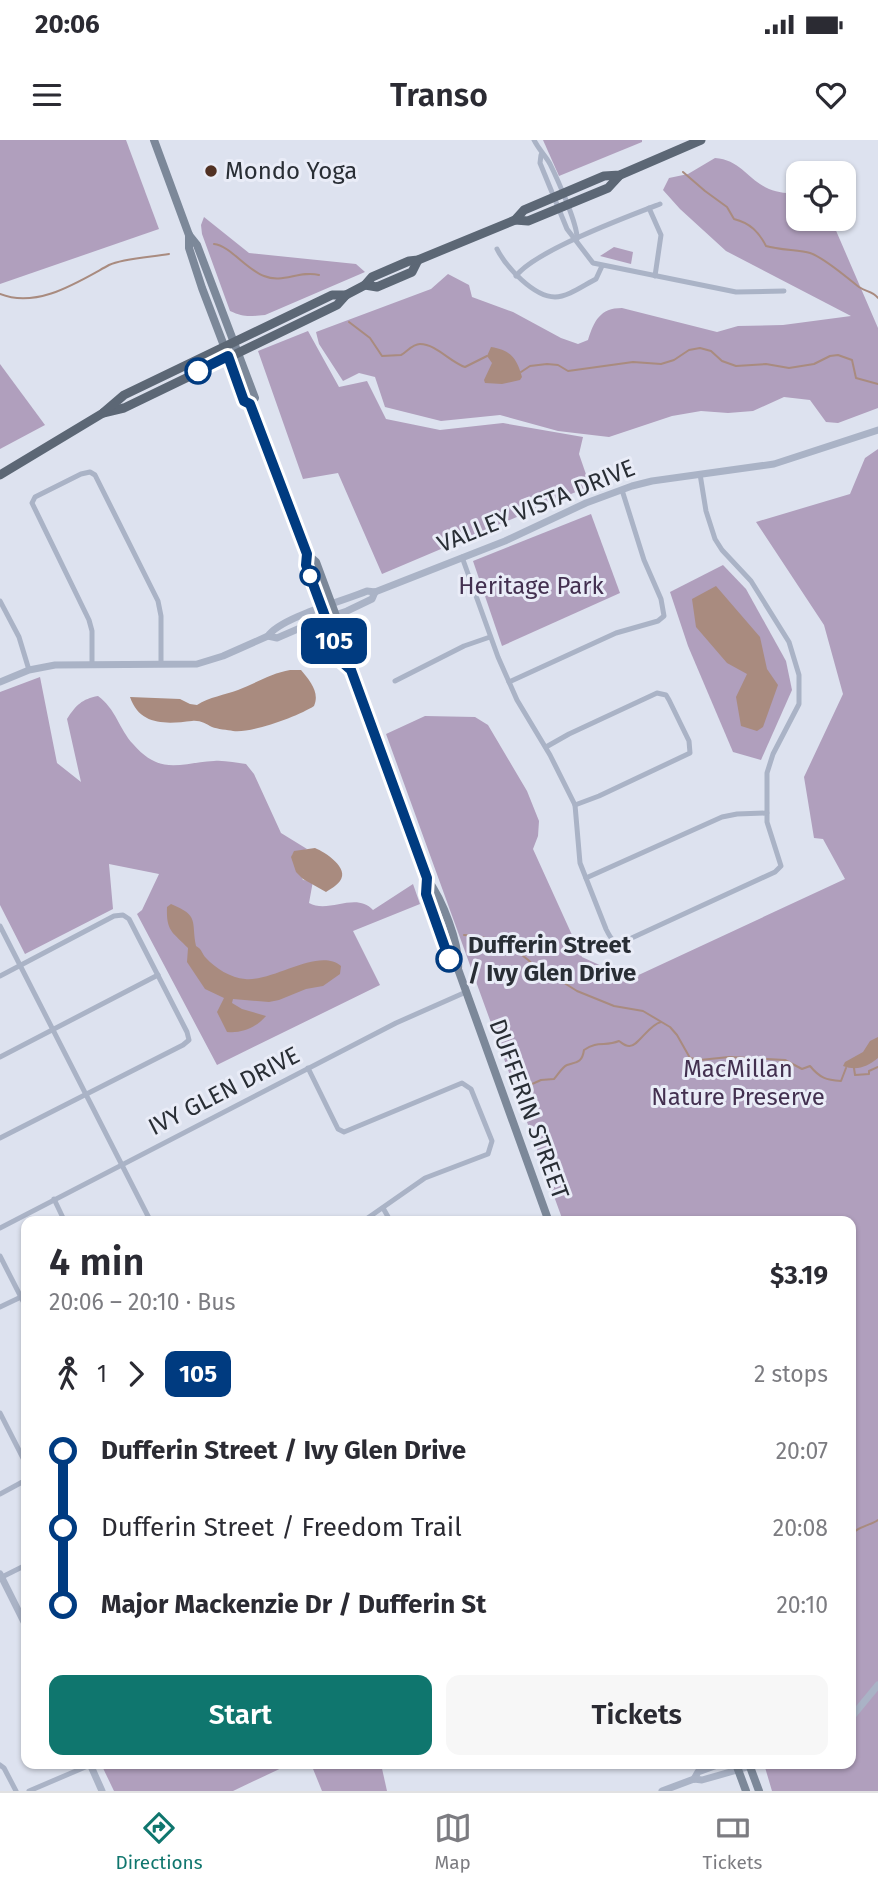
<!DOCTYPE html>
<html lang="en">
<head>
<meta charset="utf-8">
<style>
	:root { --surface:#fff; --page:#f7f7f7; --text:#2b2b33; --muted:#7c7c81; --line:#e1e1e2; --accent:#0f766e }
	body { margin:0; font-family:"Fira Sans",sans-serif; background:var(--page); color:var(--text); height:100vh; display:flex; flex-direction:column; font-size:26px; white-space:nowrap }
	* { box-sizing:border-box; margin:0 }
	p { font-size:23px; color:var(--muted) }
	.icon { flex:none; width:38px; height:38px; fill:none; stroke:currentColor; stroke-width:2; stroke-linecap:round; stroke-linejoin:round }
	.map { position:relative; flex:1; overflow:hidden }
	.side { position:absolute; left:21px; top:1076px; width:835px; height:553px; display:flex; flex-direction:column; background:var(--surface); border-radius:14px; box-shadow:0 2px 5px #0004 }
	.side>* { flex:none }
	.badge { padding:0 14px; border-radius:10px; font-size:24px; line-height:46px }
	.controls { position:absolute; left:786px; top:21px; display:grid; gap:14px }
	.controls a { display:grid; place-items:center; width:70px; height:70px; border-radius:14px; background:var(--surface); box-shadow:0 2px 5px #0004; font-size:35px }
	.map>.badge { position:absolute; translate:-50% -50%; box-shadow:0 0 0 4px #fff }
	.legs { display:flex; align-items:center; gap:10px; height:77px; padding:0 28px; font-size:23px }
	.legs p { margin-inline-start:auto }
	.overview { display:flex; align-items:center; justify-content:space-between; height:119px; padding:0 28px }
	h1 { font-size:38px; font-weight:600; line-height:52px }
	.action { display:flex; gap:14px; margin-top:auto; padding:14px 28px }
	.action a { flex:1; height:80px; border-radius:14px; background:var(--accent); color:#fff; font-size:28px; font-weight:600; line-height:80px; text-align:center }
	.action a+a { background:var(--page); color:var(--text) }
	ul { padding:0 28px; list-style:none }
	li { display:flex; align-items:center; gap:24px; height:77px; font-size:26px }
	li i { display:grid; place-items:center; width:10px; height:100%; margin:0 9px; background:currentColor }
	li i::after { content:''; width:18px; height:18px; margin:-9px; border:5px solid; border-radius:50%; background:var(--surface) }
	li p { margin-inline-start:auto }
	li:first-child i { background:linear-gradient(#0000 50%,currentColor 0) }
	li:last-child i { background:linear-gradient(currentColor 50%,#0000 0) }
	.status { display:flex; justify-content:space-between; align-items:center; height:49px; padding:0 35px; background:var(--surface); direction:ltr }
	.status svg { height:19px; fill:currentColor }
	header { display:flex; justify-content:space-between; align-items:center; height:91px; padding:0 28px; background:var(--surface); font-size:32px; font-weight:600 }
	.dock { display:flex; justify-content:space-around; align-items:center; height:98px; border-top:2px solid var(--line); background:var(--surface); font-size:19px; color:var(--muted) }
	.dock a { display:grid; justify-items:center; gap:4px }
	.dock .selected { color:var(--accent) }
	.map>svg:first-child { display:block }
</style>
</head>
<body>
<div class="status"><b>20:06</b><svg viewBox="0 0 49 12"><path d="M0 12V9h3v3zM5 12V6h3v6zM10 12V3h3v9zM15 12V0h3v12zM26 1h20v11H26zM47 4h2v5h-2z"/></svg></div>
<header><svg class="icon" aria-label="menu" viewBox="0 0 24 24"><path d="M4 6h16M4 12h16M4 18h16"/></svg>Transo<svg class="icon" aria-label="heart" viewBox="0 0 24 24"><path d="M12 20l-8-8c-3-5 5-10 8-4 3-6 11-1 8 4z"/></svg></header>
<div class="map">
<svg width="878" height="1651" viewBox="0 0 878 1651">
	<rect width="100%" height="100%" fill="#dde2ef"/>
	<g fill="#b09fbd">
		<polygon points="0,0 126,0 159,89 0,144"/>
		<polygon points="543,0 642,0 642,2 559,36"/>
		<path d="M715,18C741,20 748,40 769,49C778,53 788,53 798,54V79H831L878,188V268L838,283L826,282L810,260L784,257L753,271L728,273L701,271L672,276L609,297L558,291L500,275L441,281L385,267L375,237L359,233L343,241L319,204L316,192L431,149L448,134L469,145L472,157L513,172L561,198L578,204L588,200C594,181 600,168 622,168L717,192L738,186L783,185L851,176L726,111L680,69L663,50L669,38L688,34Z"/>
		<path d="M204,77L249,113L356,124L365,132L265,175C250,176 245,178 230,171L202,94L201,85Z"/>
		<polygon points="614,107 633,112 631,124 600,116"/>
		<polygon points="308,191 339,247 367,241 386,279 440,290 503,283 583,297 579,314 590,346 382,434 338,333 303,339 258,211"/>
		<polygon points="0,224 45,285 0,309"/>
		<polygon points="878,309 878,1651 772,1651 764,1624 850,1624 850,1082 563,1081 386,594 425,576 475,577 488,585 527,651 539,681 538,696 533,709 582,817 630,839 845,739 823,699 814,698 804,637 843,554 824,485 756,382 850,354 865,318"/>
		<polygon points="591,374 620,453 502,506 473,421"/>
		<polygon points="723,425 746,449 786,521 792,550 761,620 733,612 688,506 670,452"/>
		<path d="M40,537L57,623L81,642L67,579C76,565 82,559 98,556C116,569 119,589 133,604C161,636 179,623 214,621C224,620 236,623 246,624L254,634L281,693L307,709L292,715L303,740L313,741L309,763C329,774 356,751 373,770L413,744L420,764L353,791L380,845L217,925L137,774L142,770L159,734L109,724L113,769L25,814L0,765V552Z"/>
		<polygon points="101,1624 290,1624 233,1651 114,1651"/>
		<polygon points="311,1624 381,1624 387,1651 322,1651"/>
	</g>
	<g fill="#a98b7f">
		<path d="M491,207C511,210 517,219 522,237L520,240L502,244L485,243L484,240L492,223L487,216Z"/>
		<polygon points="716,446 760,497 767,529 778,545 763,587 757,591 741,586 736,557 747,534 727,523 696,487 692,459"/>
		<path d="M290,530H301C310,541 320,552 314,566C299,576 250,594 233,591C228,590 217,589 212,587C206,584 200,580 192,581C166,584 140,586 130,557L180,559L190,564L197,565C209,557 225,555 238,550C256,543 272,533 290,530Z"/>
		<path d="M315,708C325,712 350,728 340,741C337,745 331,749 326,752L303,739L296,732L291,717L294,711Z"/>
		<path d="M171,764C200,776 191,781 196,806C203,810 201,813 206,818C215,828 231,838 245,839C274,842 318,807 341,826L340,834L323,846L306,849L279,860L269,862L233,859L232,863L242,869L266,876C257,887 241,894 227,892L217,872L224,858L205,849L187,822L188,808C173,792 166,792 167,767Z"/>
		<path d="M878,897V918C867,927 857,931 843,926L845,922L863,912L870,901Z"/>
	</g>
	<g fill="none" stroke-linecap="round" stroke-linejoin="round">
		<g stroke="#a98b7f" stroke-width="2">
			<path d="M683,32L705,51L727,67L734,79C750,83 759,92 766,106C779,110 800,110 810,113C825,118 847,138 859,147C866,152 873,151 878,158"/>
			<path d="M214,104C229,105 247,130 264,136C283,144 299,130 319,135"/>
			<path d="M0,154C37,169 78,142 109,125C123,118 152,117 169,114"/>
			<path d="M349,182L370,198L382,216L401,215C407,212 412,204 420,204C436,204 450,222 465,227L487,216"/>
			<polyline points="521,232 530,226 547,224 558,225 568,231 633,222 661,224 674,220 689,210 700,208 711,211 722,221 736,226 766,224 789,228 814,224 830,216 838,215 852,220 856,238 878,244"/>
			<path d="M464,795C495,796 528,812 543,838L561,841L577,851L614,866L643,871L670,887L677,895L690,918L700,920L729,917L785,920L802,929L810,926C820,938 826,940 841,941L846,928"/>
			<polyline points="854,928 855,935 869,934 869,931 878,927"/>
			<path d="M521,949L541,940L554,939C558,935 562,927 567,925C577,922 582,923 584,910C598,900 605,907 619,901C622,903 625,906 629,906C638,907 648,885 661,882"/>
			<path d="M850,1396C856,1387 869,1386 878,1380"/>
		</g>
		<g stroke="#aab3c6" stroke-width="5">
			<path d="M534,0C539,10 545,15 550,24C557,38 578,85 577,99"/>
			<polyline points="541,15 540,23 567,89 593,123 736,152 784,151"/>
			<polyline points="649,68 661,95 655,136"/>
			<path d="M497,109C506,127 534,157 555,157C568,157 584,145 596,139L602,126"/>
			<path d="M516,136C535,111 626,77 660,64"/>
			<path d="M462,417L498,517L517,560L550,615L575,665L580,723L606,789C610,797 613,804 623,802L775,732L781,726L767,682V633L773,614L799,564V535L789,502L751,441L722,410L715,399L706,371L700,334"/>
			<polyline points="0,461 19,497 29,530"/>
			<polyline points="92,524 92,491 89,480 32,363 35,357 81,334 90,332 95,335 158,461 161,476 161,524"/>
			<polyline points="395,541 464,506 490,497"/>
			<polyline points="509,542 616,493 658,481 664,476 661,459 644,420 622,350"/>
			<polyline points="546,607 569,594 657,553 666,555 669,560 689,601 690,613 599,656 575,665"/>
			<polyline points="586,738 722,677 737,674 767,673"/>
			<polyline points="0,786 151,1082"/>
			<polyline points="0,836 114,776 123,775 129,779 187,892 189,900 183,905 0,998"/>
			<polyline points="0,917 158,835"/>
			<polyline points="308,928 338,989 344,992 462,943 471,949 492,1001 488,1014 425,1038 362,1082"/>
			<polyline points="54,1059 65,1082"/>
			<polyline points="383,1068 391,1082"/>
			<polyline points="0,1088 396,883 466,852"/>
			<polyline points="0,1116 26,1167"/>
			<polyline points="0,1167 21,1157"/>
			<polyline points="0,1273 26,1324"/>
			<polyline points="0,1354 26,1340"/>
			<polyline points="2,1437 26,1425"/>
			<polyline points="0,1625 4,1628 16,1651"/>
			<polyline points="29,1651 90,1625"/>
		</g>
		<g stroke="#aab3c6" stroke-width="7">
			<polyline points="268,496 277,498 314,482 347,471 372,459 375,452"/>
			<path d="M0,542L29,530L55,525L197,524L223,516L268,496C281,477 344,461 367,451L375,452L505,401L586,363L632,346L652,341L774,324L878,290"/>
			<polyline points="0,1434 26,1486"/>
			<polyline points="850,1579 878,1545"/>
			<polyline points="90,1624 102,1651"/>
			<polyline points="694,1639 698,1632 720,1624"/>
			<polyline points="662,1651 694,1639 702,1640 758,1624"/>
		</g>
		<g stroke="#7c8899" stroke-width="8">
			<polyline points="154,0 189,95 197,105 255,258 250,264"/>
			<polyline points="189,95 189,108 202,148 245,261 250,264 307,414 316,422 352,519 351,530"/>
			<path d="M307,414L306,425L342,522L351,530L427,739C442,759 460,804 458,829"/>
			<path d="M427,739C425,763 442,811 458,829L549,1082"/>
			<polyline points="736,1624 746,1651"/>
			<polyline points="749,1624 759,1651"/>
		</g>
		<g stroke="#5c6775" stroke-width="9">
			<polyline points="515,80 528,81 608,48 620,35"/>
			<polyline points="365,145 377,147 412,132 418,120"/>
			<polyline points="103,273 124,268 337,165 346,155 365,145 372,137 409,121 418,120 515,80 524,70 604,36 620,35 701,0"/>
			<polyline points="0,335 103,273 124,255 332,155 346,155"/>
		</g>
	</g>
	<g fill="none" stroke-linecap="round" stroke-linejoin="round">
		<g stroke="#fff" stroke-width="16">
			<polyline id="line-1" points="198,231 228,216 244,261 250,264 307,414 306,425 342,522 351,530 427,738 426,754 449,819"/>
		</g>
		<use href="#line-1" stroke="#003b80" stroke-width="10"/>
	</g>
	<circle fill="#513123" stroke="#e9ecf7" stroke-width="2.5" cx="211" cy="31" r="7"/>
	<g fill="#fff" stroke="#003b80" stroke-width="3.5">
		<circle cx="198" cy="231" r="12"/>
		<circle cx="310" cy="436" r="9"/>
		<circle cx="449" cy="819" r="12"/>
	</g>
	<g text-anchor="middle" dominant-baseline="central" stroke-width="6" stroke-linejoin="round" paint-order="stroke">
		<g font-size="24" fill="#292e35" stroke="#e9ecf7" text-anchor="start">
			<text x="225" y="31">Mondo Yoga</text>
		</g>
		<g font-size="24" fill="#292e35" stroke="#e9ecf7">
			<text transform="translate(536 366) rotate(-22)">VALLEY VISTA DRIVE</text>
			<text transform="translate(224 951) rotate(-27)">IVY GLEN DRIVE</text>
			<text transform="translate(529 969) rotate(70)">DUFFERIN STREET</text>
		</g>
		<g font-size="24" fill="#433050" stroke="#e9ecf7">
			<text x="531" y="446">Heritage Park</text>
			<text x="738" y="929">MacMillan<tspan x="738" dy="28">Nature Preserve</tspan></text>
		</g>
		<g font-size="24" font-weight="bold" fill="#292e35" stroke="#e9ecf7" text-anchor="start">
			<text x="468" y="805">Dufferin Street<tspan x="468" dy="28">/ Ivy Glen Drive</tspan></text>
		</g>
	</g>
</svg>
<div class="controls">
<a><svg class="icon" aria-label="locate" viewBox="0 0 24 24"><circle cx="12" cy="12" r="6"/><path d="M12 2v4M12 18v4M2 12h4M18 12h4"/></svg></a>
</div>
<b class="badge" style="left:334px;top:501px;background:#003b80;color:#fff">105</b>
<section class="side">
<div class="overview"><div><h1>4 min</h1><p>20:06 – 20:10 · Bus</p></div><b>$3.19</b></div>
<div class="legs"><svg class="icon" aria-label="walk" viewBox="0 0 24 24"><circle cx="13" cy="4" r="2"/><path d="M13 8l-2 6 4 7M11 14l-3 7M7 12l3-4h3l4 4"/></svg>1<svg class="icon" aria-label="forward" viewBox="0 0 24 24"><path d="M9 5l7 7-7 7"/></svg><b class="badge" style="background:#003b80;color:#fff">105</b><p>2 stops</p></div>
<ul>
<li><i style="color:#003b80"></i><b>Dufferin Street / Ivy Glen Drive</b><p>20:07</p></li>
<li><i style="color:#003b80"></i><span>Dufferin Street / Freedom Trail</span><p>20:08</p></li>
<li><i style="color:#003b80"></i><b>Major Mackenzie Dr / Dufferin St</b><p>20:10</p></li>
</ul>
<div class="action"><a>Start</a><a>Tickets</a></div>
</section>
</div>
<nav class="dock">
<a class="selected"><svg class="icon" aria-label="directions" viewBox="0 0 24 24"><path d="M12 3l9 9-9 9-9-9zM9 14v-3h6M13 9l2 2-2 2"/></svg>Directions</a>
<a><svg class="icon" aria-label="map" viewBox="0 0 24 24"><path d="M3 6l6-2 6 2 6-2v14l-6 2-6-2-6 2zM9 4v14M15 6v14"/></svg>Map</a>
<a><svg class="icon" aria-label="tickets" viewBox="0 0 24 24"><path d="M3 7h18v10H3zM15 7v10"/></svg>Tickets</a>
</nav>
</body>
</html>
